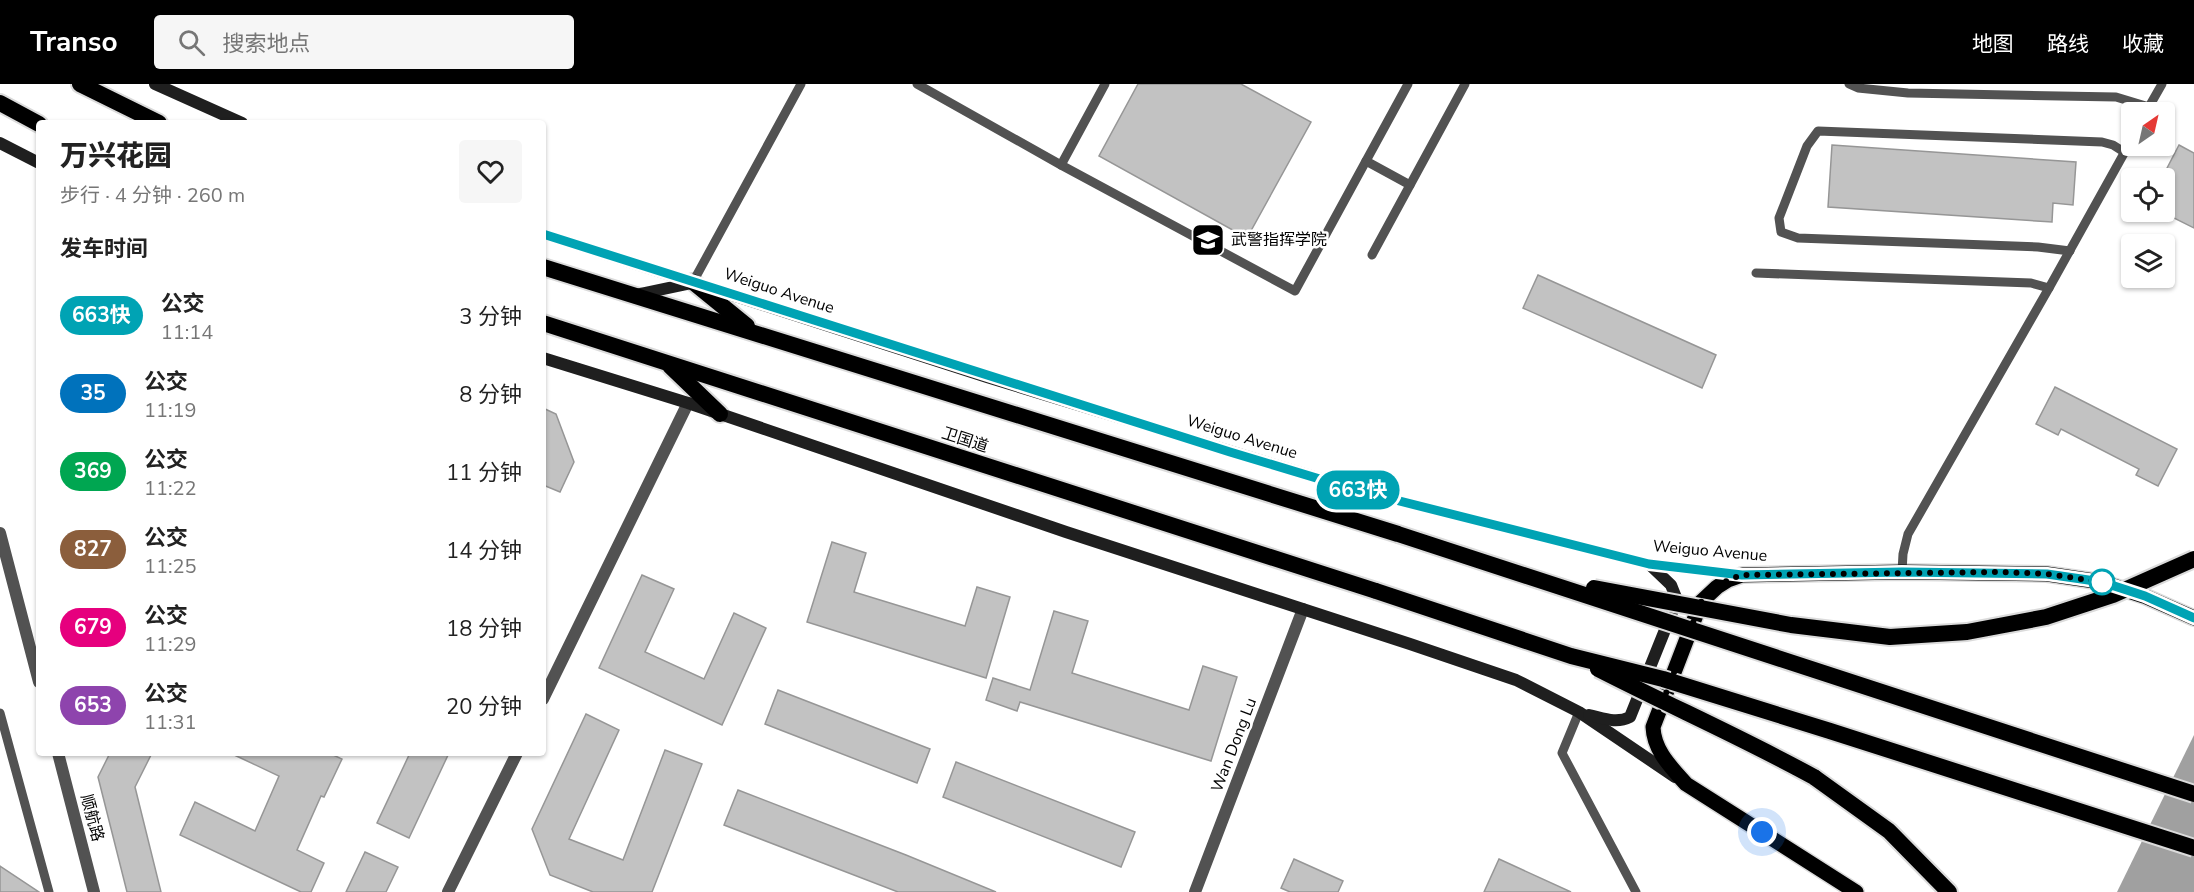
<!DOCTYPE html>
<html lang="zh">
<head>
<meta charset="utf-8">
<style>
	:root { --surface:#fff; --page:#f6f6f6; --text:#222; --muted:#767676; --accent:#000 }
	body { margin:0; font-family:"Nunito Sans","Noto Sans SC",sans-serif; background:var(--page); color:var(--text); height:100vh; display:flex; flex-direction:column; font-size:22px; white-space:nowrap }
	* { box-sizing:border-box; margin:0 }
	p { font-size:20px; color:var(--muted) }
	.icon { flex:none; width:33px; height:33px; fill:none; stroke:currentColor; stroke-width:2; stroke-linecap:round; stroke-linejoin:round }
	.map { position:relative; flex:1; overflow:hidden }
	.side { position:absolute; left:36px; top:36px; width:510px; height:636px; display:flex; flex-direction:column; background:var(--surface); border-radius:6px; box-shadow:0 2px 4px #0004 }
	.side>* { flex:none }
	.badge { padding:0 12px; border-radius:20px; font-size:21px; line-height:39px }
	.needle { width:39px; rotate:34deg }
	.tools { position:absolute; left:2121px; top:18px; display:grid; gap:12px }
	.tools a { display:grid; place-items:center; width:54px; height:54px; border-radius:6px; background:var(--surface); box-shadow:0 2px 4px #0004; font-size:30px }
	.you { position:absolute; width:30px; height:30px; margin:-15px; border:4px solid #fff; border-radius:50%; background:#1a73e8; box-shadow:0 0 0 9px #1a73e833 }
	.map>.badge { position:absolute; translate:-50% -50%; box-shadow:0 0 0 3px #fff }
	h2 { padding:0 24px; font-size:22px; line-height:54px }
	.round { display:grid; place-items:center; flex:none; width:63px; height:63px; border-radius:6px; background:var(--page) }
	.summary { display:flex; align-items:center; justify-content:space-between; height:102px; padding:0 24px }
	h1 { font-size:28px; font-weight:800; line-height:45px }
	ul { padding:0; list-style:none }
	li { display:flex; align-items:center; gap:18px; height:78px; padding:0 24px }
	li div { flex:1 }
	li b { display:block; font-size:22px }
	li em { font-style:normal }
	li .badge { min-width:66px; font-weight:700; text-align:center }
	header { display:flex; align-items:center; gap:36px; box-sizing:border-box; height:84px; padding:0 30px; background:var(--accent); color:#fff }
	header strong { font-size:28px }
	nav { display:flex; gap:33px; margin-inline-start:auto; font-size:21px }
	.search { width:420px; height:54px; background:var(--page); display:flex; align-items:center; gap:15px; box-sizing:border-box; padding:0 21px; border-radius:6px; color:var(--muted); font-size:22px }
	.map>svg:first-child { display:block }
</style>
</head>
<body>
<header>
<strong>Transo</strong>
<div class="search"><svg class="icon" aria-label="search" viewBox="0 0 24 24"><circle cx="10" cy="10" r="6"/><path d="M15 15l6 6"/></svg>搜索地点</div>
<nav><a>地图</a><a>路线</a><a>收藏</a></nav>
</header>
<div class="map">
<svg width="2194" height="808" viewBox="0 0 2194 808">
	<rect width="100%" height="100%" fill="#fff"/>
	<polygon fill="#a0a0a0" points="2194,651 2194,808 2117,808"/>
	<g fill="#c2c2c2" stroke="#969696" stroke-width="1.5">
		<polygon points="1138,0 1241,0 1311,38 1247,154 1099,72"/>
		<polygon points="1832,61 2076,78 2073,121 2053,119 2052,138 1828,123"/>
		<polygon points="2179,61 2194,69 2194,144 2164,129 2164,90"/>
		<polygon points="1538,191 1716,271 1702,304 1523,224"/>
		<polygon points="2055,303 2177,365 2158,402 2136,391 2139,385 2061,345 2058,351 2036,340"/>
		<polygon points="543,324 556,330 574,378 560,408 543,401"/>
		<polygon points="832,458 866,469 854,508 965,542 977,503 1010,513 986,594 807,538"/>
		<polygon points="642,491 674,505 645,568 704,595 734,529 766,544 722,641 599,584"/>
		<polygon points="1054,527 1088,537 1072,589 1189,626 1203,582 1237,593 1211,677 1020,618 1017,627 986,616 993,594 1030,606"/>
		<polygon points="778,606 930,665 917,699 765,640"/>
		<polygon points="586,630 619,646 569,755 623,776 665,666 702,680 652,808 593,808 550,791 532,745"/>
		<polygon points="110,669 152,669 135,703 161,808 127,808 98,693"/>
		<polygon points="230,669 329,669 342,675 324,713 321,712 297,766 324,779 311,808 301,808 180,751 195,718 255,747 279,692"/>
		<polygon points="410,669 449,669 409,754 377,739"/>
		<polygon points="956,678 1135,748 1121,783 943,713"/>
		<polygon points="738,706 906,771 996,808 898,808 724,741"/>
		<polygon points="365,768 398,783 386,808 346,808"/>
		<polygon points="1294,775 1343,797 1338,808 1290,808 1281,804"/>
		<polygon points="1499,775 1571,808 1484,808"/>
		<polygon points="0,782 39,808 0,808"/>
	</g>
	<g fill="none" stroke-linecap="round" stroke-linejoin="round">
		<g stroke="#dbdbdb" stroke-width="18">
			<path id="primary" d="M1856,808L1686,700C1671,683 1654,667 1653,643L1701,518L1717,503L1728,496L1742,491L1902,488L2047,490L2101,498L2144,512L2194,534"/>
		</g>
		<g stroke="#dbdbdb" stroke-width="20">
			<g id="trunk">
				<polyline points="80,0 159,39"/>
				<polyline points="0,19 39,40"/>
				<polyline points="543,183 1398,450"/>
				<polyline points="693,198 747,242"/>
				<polyline points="543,239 1376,507"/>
				<polyline points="670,282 720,330"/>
				<polyline points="1814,693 1889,747 1949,808"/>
			</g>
		</g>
		<g stroke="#525252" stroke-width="9">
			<polyline points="917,0 1061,81 1295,207 1408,0"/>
			<polyline points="1849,0 1858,4 1908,9 2116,13 2149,23"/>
			<polyline points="2146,28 2162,0"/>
			<polyline points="1366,77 1410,101"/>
			<polyline points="1061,81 1105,0"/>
			<polyline points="2070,167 2038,163 1798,154 1781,148 1779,134 1807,62 1818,47 2102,58 2113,61 2124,68"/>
			<polyline points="1372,171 1465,0"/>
			<polyline points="1756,189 2031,199 2049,204"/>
			<polyline points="693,198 801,0"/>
			<polyline points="1902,488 1903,470 1908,450 2049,204 2132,55"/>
			<polyline points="1579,628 1562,669 1636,808"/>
			<polyline points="0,629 49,808"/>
		</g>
		<g stroke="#525252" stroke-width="12">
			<polyline points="543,615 688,319"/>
			<polyline points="448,808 517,669"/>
		</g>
		<g stroke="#525252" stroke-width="12">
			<polyline points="0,449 39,598"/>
			<polyline points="58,669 94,808"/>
			<polyline points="1195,808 1303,525"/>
		</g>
		<g stroke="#1f1f1f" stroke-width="12">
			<polyline points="155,0 242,39"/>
			<polyline points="0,59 39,79"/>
			<polyline points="543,150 987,293 1357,406 1649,480 1741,491"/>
			<polyline points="635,211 692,199"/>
			<polyline points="543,274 688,319 1066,448 1410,560 1516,596 1579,628 1675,693"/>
			<path d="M1589,631C1603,634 1616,640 1630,633L1677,516L1671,501L1649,480"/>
		</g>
		<use href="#primary" stroke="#000" stroke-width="15"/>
		<use href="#trunk" stroke="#000" stroke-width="16"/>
		<g stroke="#dbdbdb" stroke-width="20" stroke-linecap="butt">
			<g id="trunk-bridge">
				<polyline points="1398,450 2194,710"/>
				<polyline points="1594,504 1791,541 1890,553 1967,548 2046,533 2113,511 2194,475"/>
				<polyline points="1376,507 1571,572 1663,595 1830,647 2194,764"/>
				<path d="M1598,585C1670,622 1743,654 1814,693"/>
			</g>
		</g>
		<use href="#trunk-bridge" stroke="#000" stroke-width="16"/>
	</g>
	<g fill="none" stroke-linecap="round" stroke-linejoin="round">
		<g stroke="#fff" stroke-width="14">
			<polyline id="line" points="543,150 1230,368 1356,406 1649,480 1742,491 1902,488 2047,490 2102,498 2145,512 2194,534"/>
		</g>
		<use href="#line" stroke="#00a3b4" stroke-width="9"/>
		<path stroke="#000" stroke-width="6" stroke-dasharray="0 10.8" d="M1762,748C1725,725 1655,693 1653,643L1701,518L1717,503L1728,496L1742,491L2002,488L2047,490L2102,498"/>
	</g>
	<defs>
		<g id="university-square" transform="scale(1.725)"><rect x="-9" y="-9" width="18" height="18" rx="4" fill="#000" stroke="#fff"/><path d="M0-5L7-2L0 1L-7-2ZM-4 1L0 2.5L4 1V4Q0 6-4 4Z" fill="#fff"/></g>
	</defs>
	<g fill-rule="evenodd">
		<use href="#university-square" x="1208" y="156"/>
	</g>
	<circle fill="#fff" stroke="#00a3b4" stroke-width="3" cx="2102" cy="498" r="12"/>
	<g text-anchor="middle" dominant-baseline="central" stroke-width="5" stroke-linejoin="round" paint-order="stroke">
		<g font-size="16" fill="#000" stroke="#fff" text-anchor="start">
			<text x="1231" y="156">武警指挥学院</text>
		</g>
		<g font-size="16" fill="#000" stroke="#fff">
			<text transform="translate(779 207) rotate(18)">Weiguo Avenue</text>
			<text transform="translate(1242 353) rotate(17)">Weiguo Avenue</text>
			<text transform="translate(965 356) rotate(18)">卫国道</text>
			<text transform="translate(1710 467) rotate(5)">Weiguo Avenue</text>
			<text transform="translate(1234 661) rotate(-69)">Wan Dong Lu</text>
			<text transform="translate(92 734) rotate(75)">顺航路</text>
		</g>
	</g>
</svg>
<div class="tools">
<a><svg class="needle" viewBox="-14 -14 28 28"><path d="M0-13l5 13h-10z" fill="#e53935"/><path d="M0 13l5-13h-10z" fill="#767676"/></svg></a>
<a><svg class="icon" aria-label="locate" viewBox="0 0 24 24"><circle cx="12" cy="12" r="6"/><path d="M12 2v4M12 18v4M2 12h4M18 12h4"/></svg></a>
<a><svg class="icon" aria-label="layers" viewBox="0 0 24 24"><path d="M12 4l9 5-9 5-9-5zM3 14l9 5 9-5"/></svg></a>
</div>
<div class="you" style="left:1762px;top:748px"></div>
<b class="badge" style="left:1358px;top:406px;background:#00a3b4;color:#fff">663快</b>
<section class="side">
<div class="summary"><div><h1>万兴花园</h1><p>步行 · 4 分钟 · 260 m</p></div><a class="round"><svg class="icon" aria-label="heart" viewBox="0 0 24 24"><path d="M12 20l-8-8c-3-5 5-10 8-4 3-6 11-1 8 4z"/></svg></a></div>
<h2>发车时间</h2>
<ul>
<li><span class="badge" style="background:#00a3b4;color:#fff">663快</span><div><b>公交</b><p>11:14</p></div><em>3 分钟</em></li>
<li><span class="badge" style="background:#0072bc;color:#fff">35</span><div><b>公交</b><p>11:19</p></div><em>8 分钟</em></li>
<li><span class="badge" style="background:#00a651;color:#fff">369</span><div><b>公交</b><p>11:22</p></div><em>11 分钟</em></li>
<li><span class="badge" style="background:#8b5e3c;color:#fff">827</span><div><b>公交</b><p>11:25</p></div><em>14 分钟</em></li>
<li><span class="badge" style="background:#e6007e;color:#fff">679</span><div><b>公交</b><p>11:29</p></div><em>18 分钟</em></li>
<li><span class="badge" style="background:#8e44ad;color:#fff">653</span><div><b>公交</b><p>11:31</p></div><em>20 分钟</em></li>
</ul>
</section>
</div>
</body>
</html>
